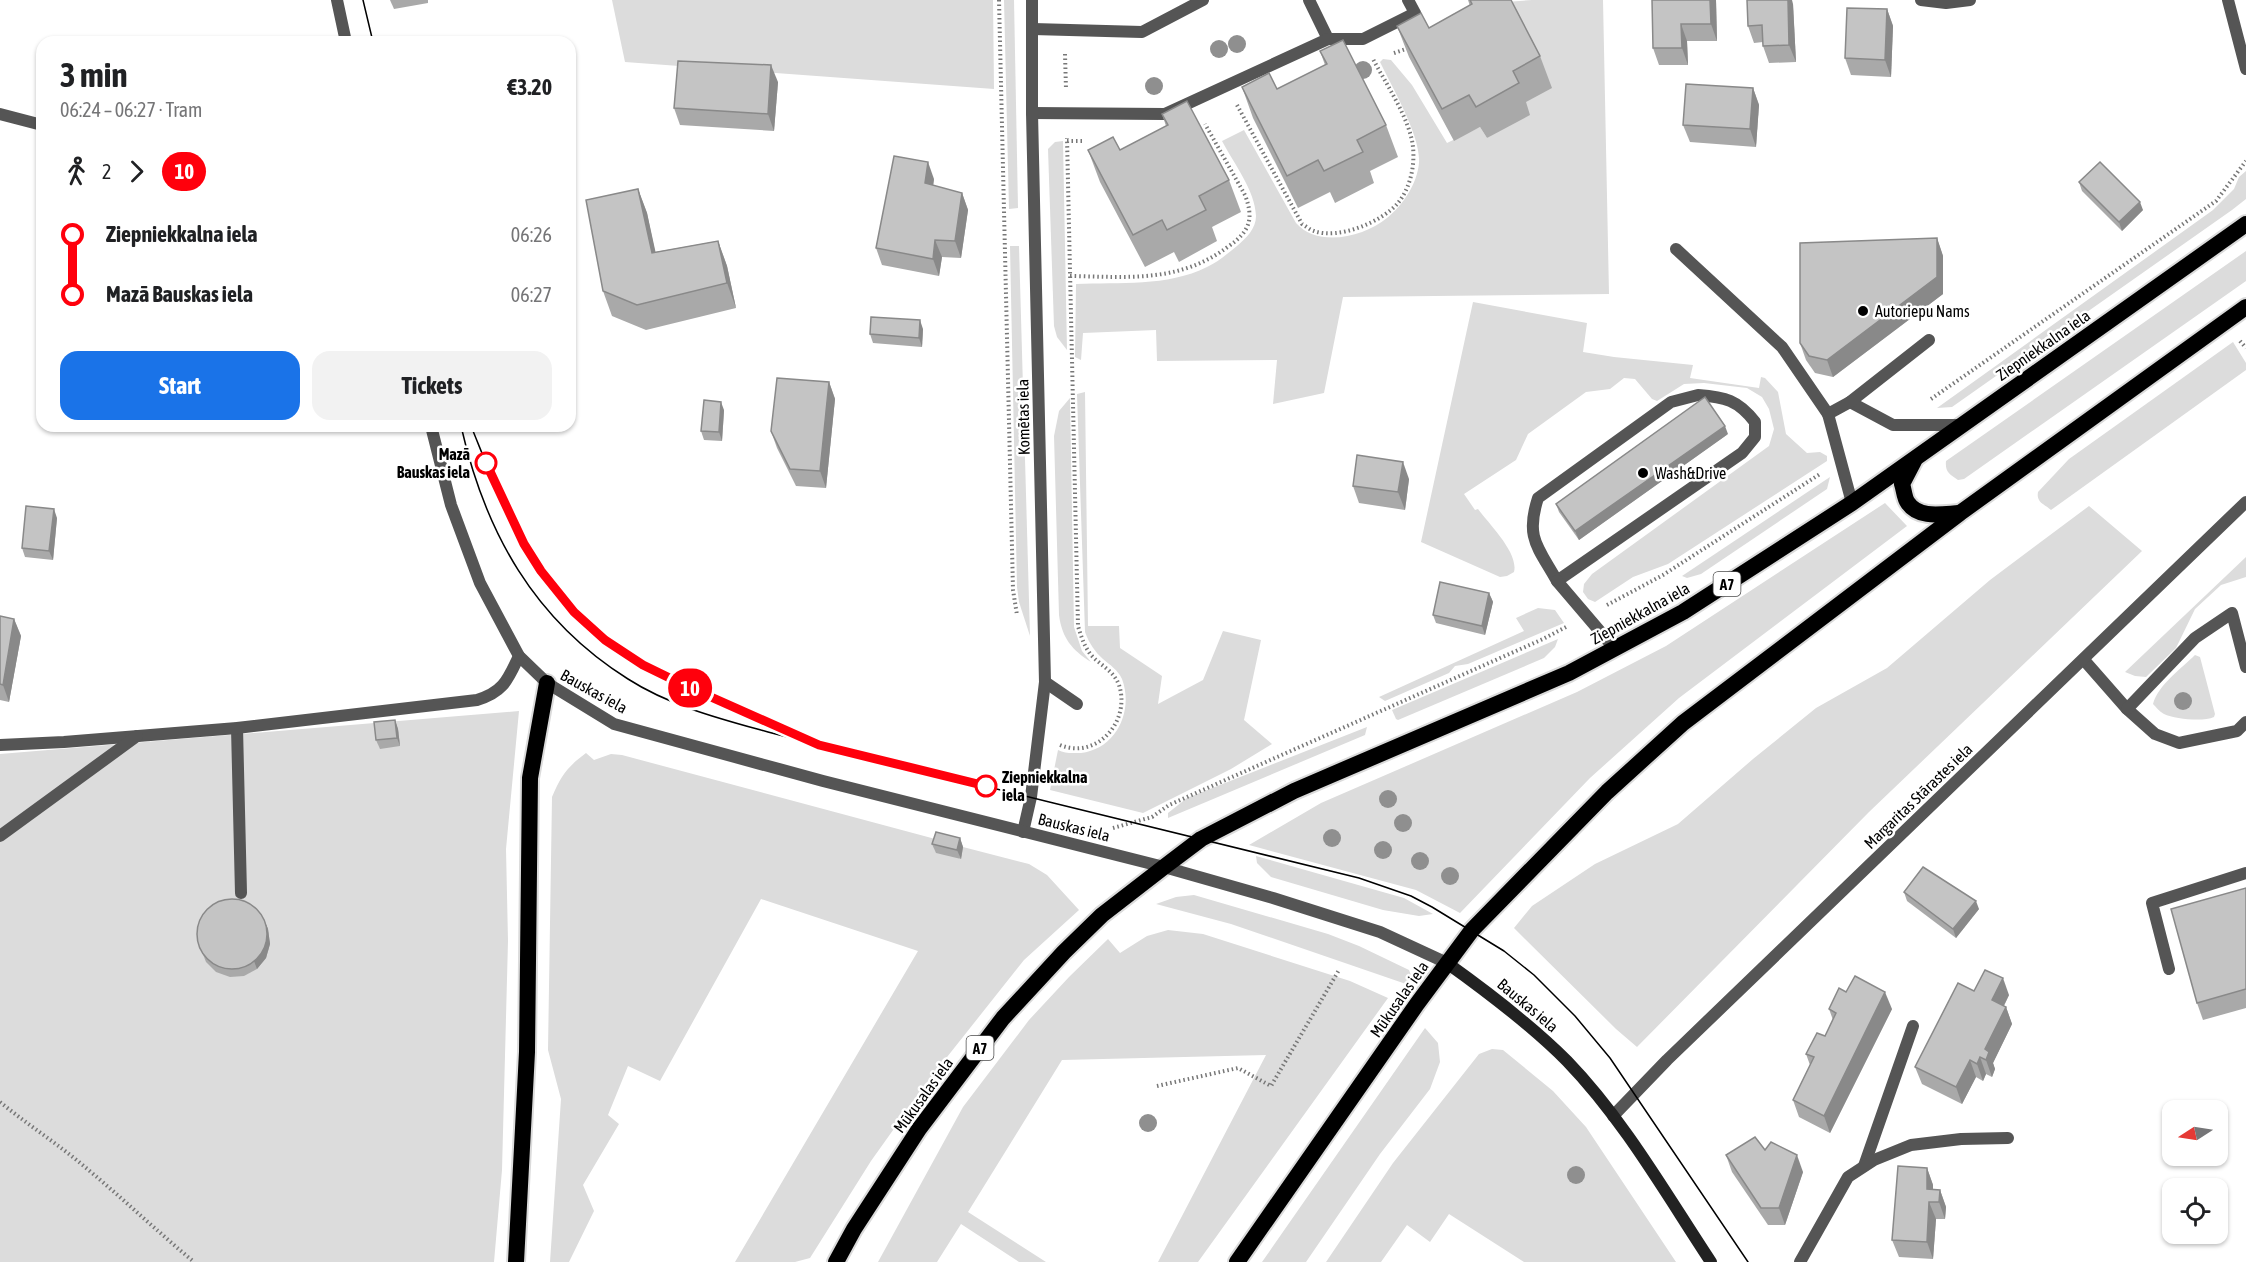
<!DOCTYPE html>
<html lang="en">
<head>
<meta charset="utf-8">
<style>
	:root { --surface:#fff; --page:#f2f2f2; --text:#202124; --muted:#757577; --accent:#1a73e8 }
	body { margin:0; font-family:"Asap Condensed",sans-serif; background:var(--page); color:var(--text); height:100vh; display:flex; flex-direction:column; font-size:22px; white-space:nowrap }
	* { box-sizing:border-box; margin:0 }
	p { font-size:20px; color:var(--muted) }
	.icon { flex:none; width:33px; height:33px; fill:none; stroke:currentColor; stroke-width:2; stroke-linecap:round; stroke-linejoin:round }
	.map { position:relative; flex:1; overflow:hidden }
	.drawer { position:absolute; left:36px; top:36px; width:540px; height:396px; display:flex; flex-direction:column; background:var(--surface); border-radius:18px; box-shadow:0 2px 4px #0004 }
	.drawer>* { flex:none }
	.badge { padding:0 12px; border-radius:20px; font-size:21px; line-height:39px }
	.needle { width:39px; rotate:258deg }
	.controls { position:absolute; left:2162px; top:1100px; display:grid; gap:12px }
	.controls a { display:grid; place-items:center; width:66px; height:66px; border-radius:12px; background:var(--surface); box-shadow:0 2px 4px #0004; font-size:30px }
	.map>.badge { position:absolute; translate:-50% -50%; box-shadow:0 0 0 3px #fff }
	.legs { display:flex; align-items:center; gap:9px; height:66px; padding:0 24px; font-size:20px }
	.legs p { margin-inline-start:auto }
	.summary { display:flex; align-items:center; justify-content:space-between; height:102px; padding:0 24px }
	h1 { font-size:33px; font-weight:700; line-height:45px }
	.action { display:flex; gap:12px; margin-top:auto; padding:12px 24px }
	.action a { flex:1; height:69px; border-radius:18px; background:var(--accent); color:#fff; font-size:24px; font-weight:700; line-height:69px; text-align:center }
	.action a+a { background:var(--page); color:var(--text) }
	ul { padding:0 24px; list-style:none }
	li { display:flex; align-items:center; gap:21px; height:60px; font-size:22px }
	li i { display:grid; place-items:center; width:9px; height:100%; margin:0 8px; background:currentColor }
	li i::after { content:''; width:15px; height:15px; margin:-8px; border:4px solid; border-radius:50%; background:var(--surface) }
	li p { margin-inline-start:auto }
	li:first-child i { background:linear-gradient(#0000 50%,currentColor 0) }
	li:last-child i { background:linear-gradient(currentColor 50%,#0000 0) }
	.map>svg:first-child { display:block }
</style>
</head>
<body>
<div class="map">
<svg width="2246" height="1262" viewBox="0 0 2246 1262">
	<rect width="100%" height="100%" fill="#fff"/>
	<g fill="#dcdcdc">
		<polygon points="612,0 993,0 994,89 625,62"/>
		<polygon points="1004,0 1014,0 1018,208 1009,209"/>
		<path d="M1532,0H1603L1609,294L1343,297L1324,393L1273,404L1277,360L1157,361L1156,330L1083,333L1081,360L1075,357L1076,284C1119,282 1167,287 1207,267C1218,262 1228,253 1237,246C1246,238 1256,229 1256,216C1255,190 1234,164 1222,141L1244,130L1296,223C1318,248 1364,237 1387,218C1403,205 1417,184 1419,163C1421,136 1392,87 1380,62L1383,59L1391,60L1412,85L1447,143L1480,127L1487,138L1524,103L1506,2Z"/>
		<polygon points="1063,141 1067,350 1057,337 1054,326 1048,149 1055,142"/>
		<polygon points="2246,171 2246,199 2232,210 1952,407 1937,408 2213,210 2234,189 2239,177"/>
		<polygon points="1010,246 1019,246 1030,636 1019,602 1017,587"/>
		<path d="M2246,251V281L1964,479L1958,480C1949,474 1945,472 1946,461Z"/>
		<path d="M1473,302L1587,323L1583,352L1614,357L1693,365L1690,378L1759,388L1761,377L1765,378L1778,392L1786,434L1807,453L1820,452L1827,456V461L1668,564L1633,577L1595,602L1588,599L1583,592L1584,584L1592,574L1769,446L1774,429L1769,409L1762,397L1747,388L1704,383L1684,384L1657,401L1652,399L1635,379L1624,378L1610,389L1586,392L1528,434L1516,460L1464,494L1475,510L1478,509C1489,524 1519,553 1514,572L1507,576L1500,577L1421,542Z"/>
		<path d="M2233,342L2246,363V370L2051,510C2045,504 2036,503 2038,492L2069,459Z"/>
		<path d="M1085,392L1088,626H1119L1120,648L1162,676L1158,704L1203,680L1223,631L1261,640L1244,720L1272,744L1231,769L1143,813L1050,790L1058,750C1065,754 1073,753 1081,753C1116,749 1134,711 1122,679C1118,670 1110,665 1103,659C1095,652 1089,643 1085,632L1077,394Z"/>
		<path d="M1070,398L1074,627L1082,651L1091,662C1072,650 1062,638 1059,615L1054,436L1059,411Z"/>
		<polygon points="1830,477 1827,489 1701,574 1687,578 1682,576"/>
		<polygon points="1885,503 1907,526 1679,698 1590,778 1460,913 1416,890 1249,845 1321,803 1577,692 1666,646"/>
		<polygon points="2089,506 2142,551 1869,812 1637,1047 1616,1029 1514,928 1532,906 1595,864 1678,824 1753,759 1816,708 1887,668 1990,580"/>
		<polygon points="2246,557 2246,577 2221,585 2195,609 2176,648 2146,677 2135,676 2125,672"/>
		<polygon points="1538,608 1555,610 1564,623 1468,664 1455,666 1449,673 1385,701 1379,697 1524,631 1516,618"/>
		<polygon points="1558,639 1555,647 1544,658 1398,720 1396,719 1392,710"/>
		<path d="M2195,655L2200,657L2215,714L2214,717C2203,722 2175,719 2164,714C2160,712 2156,707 2153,704C2158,685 2182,668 2195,655Z"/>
		<polygon points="519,711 506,849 508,941 502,1170 494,1262 0,1262 0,754"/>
		<polygon points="1367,727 1365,735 1168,818 1168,813 1187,798"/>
		<path d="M586,753L594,760L611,754L622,755L939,840L960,859L963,847L1029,864L1047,875L1079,910L1024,960L928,1081L871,1161L810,1258L795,1262H735L918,951L761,899L660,1081L628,1066L608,1115L619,1124L583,1185L594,1211L569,1262H550L561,1099L548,1050L552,797C561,776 567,767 586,753Z"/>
		<polygon points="1256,856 1404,898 1433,914 1419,916 1383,910 1271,877 1257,863"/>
		<polygon points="1194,895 1328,934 1359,946 1409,970 1411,975 1406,984 1231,924 1156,904 1176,897"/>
		<polygon points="1168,930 1203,934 1350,981 1388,998 1198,1262 1158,1262 1266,1055 1062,1060 968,1212 1046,1262 1019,1262 961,1224 937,1262 878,1262 963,1107 1029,1020 1069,977 1108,939 1120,953 1147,936"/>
		<polygon points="1425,1028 1438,1043 1440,1062 1430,1089 1380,1154 1306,1262 1262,1262"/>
		<polygon points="1492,1049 1503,1050 1553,1091 1586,1127 1676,1262 1524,1262 1449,1214 1430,1242 1407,1225 1381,1262 1326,1262 1393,1163 1479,1054"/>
	</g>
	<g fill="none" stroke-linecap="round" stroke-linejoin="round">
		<g stroke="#dbdbdb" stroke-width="20">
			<g id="trunk">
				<path d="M1914,461L1902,484C1904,489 1904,498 1908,503C1919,519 1942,514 1959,513"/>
				<polyline points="516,1262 527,1052 530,778 547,683"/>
				<polyline points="836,1262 854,1229 919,1129 1003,1018 1064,952 1102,915 1164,867 1201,839 1294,791 1569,673 1683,612 1852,503 2246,224"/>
				<polyline points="1237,1262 1417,1004 1472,930 1607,792 1683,723 1960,513 2246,307"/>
			</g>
		</g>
		<g stroke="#777" stroke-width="4" stroke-dasharray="1.5 3" stroke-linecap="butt">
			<polyline points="999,0 1013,590 1017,615"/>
			<polyline points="1394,53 1409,48"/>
			<polyline points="1065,54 1066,89"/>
			<path d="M1237,105L1302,224C1306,226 1310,230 1314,231C1338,240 1382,222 1398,203C1410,188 1415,167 1413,147C1410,119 1386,84 1373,59"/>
			<polyline points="1067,141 1084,141"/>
			<path d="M1070,276C1129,277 1180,283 1229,246C1250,231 1254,219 1245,195L1205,124"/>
			<polyline points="2240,341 2246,348"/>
			<polyline points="1931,399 2216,201 2246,161"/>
			<polyline points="1607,605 1663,575 1820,474"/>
			<path d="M1060,745C1097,760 1131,721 1119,685C1114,671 1100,665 1091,655C1084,646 1081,636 1078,626L1067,138"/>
			<polyline points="1113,828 1152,817 1169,805 1543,639 1566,627"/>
			<polyline points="1157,1086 1238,1068 1271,1086 1339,970"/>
			<path d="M0,1102C28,1125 58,1144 85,1167C122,1198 157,1231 194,1262"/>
		</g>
		<g stroke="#555" stroke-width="12">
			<polyline points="1921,0 1946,3 1970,0"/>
			<polyline points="1676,249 1782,347 1828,414"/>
			<path d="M1698,395C1725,397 1738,400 1755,422V437L1742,453L1557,581C1538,547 1525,538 1538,498L1671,402Z"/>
			<polyline points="1850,402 1893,425 1961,425"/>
			<polyline points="1852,503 1828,414 1850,402 1929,340"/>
			<polyline points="1557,581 1615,649"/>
			<polyline points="2084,660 2127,709 2155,734 2179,743 2237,731 2246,722"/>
			<polyline points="2127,709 2195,638 2232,613 2246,667"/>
			<polyline points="237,728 241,893"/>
			<polyline points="2169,969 2152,903 2246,873"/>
			<polyline points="1864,1166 1913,1026"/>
			<polyline points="1800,1262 1848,1177 1874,1160 1911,1145 1961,1139 2008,1138"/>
		</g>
		<g stroke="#555" stroke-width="12">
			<polyline points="1309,0 1328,39"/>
			<polyline points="2228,0 2246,69"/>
			<polyline points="1033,29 1142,32 1203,0"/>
			<polyline points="1032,113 1165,114 1328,39 1363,39 1415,13 1408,0"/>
			<polyline points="0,114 42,125"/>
			<polyline points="1045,682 1077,704"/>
			<path d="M0,745L64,742L237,728L477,700C504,692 508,679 519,656"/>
			<polyline points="1023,832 1031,797 1045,682 1032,113 1032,0"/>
			<polyline points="0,836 137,736"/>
			<polyline points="1613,1116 1667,1060 2246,502"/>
		</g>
		<g stroke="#555" stroke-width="12">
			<polyline points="337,0 346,42"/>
			<polyline points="431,426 451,505 480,583 519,656 547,683 614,724 823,781 1164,867 1273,898 1380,932 1447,963"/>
		</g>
		<path stroke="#222" stroke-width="12" d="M1447,963C1489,993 1530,1024 1567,1061C1624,1120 1666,1194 1711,1262"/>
		<use href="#trunk" stroke="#000" stroke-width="16"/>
		<g stroke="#000" stroke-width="1.5">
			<polyline points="363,0 373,42"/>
			<path d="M461,426C485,532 534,620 628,679C670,706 721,719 768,732C817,745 866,757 915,769C1063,805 1210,842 1359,878L1411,896L1432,907L1504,951L1534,975L1575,1016L1610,1058L1748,1262"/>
			<path d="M471,426C491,475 510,527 540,571C588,639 641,665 715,698C736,708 756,718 777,727"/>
		</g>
	</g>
	<g fill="#8f8f8f">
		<circle cx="1237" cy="44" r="9"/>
		<circle cx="1219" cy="49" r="9"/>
		<circle cx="1363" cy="70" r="9"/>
		<circle cx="1154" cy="86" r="9"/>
		<circle cx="2183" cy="701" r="9"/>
		<circle cx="1388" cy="799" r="9"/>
		<circle cx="1403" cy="823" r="9"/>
		<circle cx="1332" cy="838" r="9"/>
		<circle cx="1383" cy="850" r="9"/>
		<circle cx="1420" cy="861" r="9"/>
		<circle cx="1450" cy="876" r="9"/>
		<circle cx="1148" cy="1123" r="9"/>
		<circle cx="1576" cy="1175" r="9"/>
	</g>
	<g fill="#a9a9a9">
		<polygon points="390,0 428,0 428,3 394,9"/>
		<polygon points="1468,0 1511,0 1540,56 1552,88 1526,102 1530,115 1487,138 1480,127 1454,141 1409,57 1397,26 1429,28 1470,6"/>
		<polygon points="1652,0 1716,0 1717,41 1687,41 1688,65 1659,65 1653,48"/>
		<polygon points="1793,4 1796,62 1769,63 1763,46 1763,42 1754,43 1748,26"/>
		<polygon points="1887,9 1893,26 1891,77 1851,75 1845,58"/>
		<polygon points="1320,51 1386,125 1398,157 1370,171 1374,183 1335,203 1330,192 1298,208 1253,118 1242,87 1277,89 1325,65"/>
		<polygon points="778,82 774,131 680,125 674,108"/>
		<polygon points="1753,88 1759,105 1756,147 1690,142 1683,125"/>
		<polygon points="1162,114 1229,180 1241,212 1212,227 1217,241 1179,262 1174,252 1145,267 1100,182 1088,150 1120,150 1166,126"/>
		<polygon points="934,179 933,186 962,193 968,210 961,258 942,257 939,276 882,265 876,248"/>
		<polygon points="2079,182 2143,210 2122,231 2082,191"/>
		<polygon points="638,189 647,213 655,252 718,241 727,266 736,308 646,330 612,316 603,291"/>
		<polygon points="1937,238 1943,256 1943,294 1833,377 1815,373 1806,360 1800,343"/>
		<polygon points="923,329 922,347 873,343 870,334"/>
		<polygon points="829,382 835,399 826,488 796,486 777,448 771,431"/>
		<polygon points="724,410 722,441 704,440 701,431"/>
		<polygon points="1728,434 1579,540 1559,512 1556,504"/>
		<polygon points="1409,479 1405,510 1359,503 1353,486"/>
		<polygon points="57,518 53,560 25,557 22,548"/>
		<polygon points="1489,593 1493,602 1485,635 1436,623 1433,615"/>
		<polygon points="0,616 14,619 21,636 9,702 0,700"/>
		<polygon points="395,720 398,729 400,746 380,749 376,740"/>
		<polygon points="960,838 963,847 961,859 936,853 932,844"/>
		<polygon points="2246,888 2246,1008 2203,1020 2197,1003"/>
		<polygon points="1904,892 1979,909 1956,938 1907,901"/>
		<polygon points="264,920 268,929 270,944 266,958 257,969 244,976 230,977 216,972 206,962 197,939"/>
		<polygon points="1974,991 2009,995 2004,1006 2006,1007 2012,1024 1993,1063 1995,1069 1992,1077 1986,1074 1983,1081 1976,1077 1962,1104 1922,1084 1915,1067"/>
		<polygon points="1846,992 1892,1009 1830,1133 1799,1117 1793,1100 1810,1065 1806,1054 1825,1036 1833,1020 1829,1009"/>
		<polygon points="1765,1150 1803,1172 1785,1225 1768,1225 1732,1172 1726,1155"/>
		<polygon points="1927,1168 1933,1185 1933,1190 1940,1190 1946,1207 1945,1219 1936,1219 1933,1259 1899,1257 1892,1240"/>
	</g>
	<g fill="#898989">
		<polygon points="1710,0 1716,0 1717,41 1711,24"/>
		<polygon points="1788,0 1792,0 1793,4 1796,62 1789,45"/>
		<polygon points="1887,9 1893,26 1891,77 1885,60"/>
		<polygon points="1681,24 1687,41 1688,65 1682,48"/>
		<polygon points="771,65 778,82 774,131 768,114"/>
		<polygon points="1753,88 1759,105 1756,147 1750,129"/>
		<polygon points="928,162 934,179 931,200 925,183"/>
		<polygon points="638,189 647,213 661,277 652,253"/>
		<polygon points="962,193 968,210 961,258 955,241"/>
		<polygon points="2140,202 2143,210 2122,231 2119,222"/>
		<polygon points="1937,238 1943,256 1943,294 1833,377 1827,360"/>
		<polygon points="935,240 942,257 939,276 933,259"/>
		<polygon points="718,241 727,266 736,308 727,283"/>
		<polygon points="920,320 923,329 922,347 919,338"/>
		<polygon points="829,382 835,399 826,488 820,471"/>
		<polygon points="721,402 724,410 722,441 719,432"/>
		<polygon points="1725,426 1728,434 1579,540 1575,531"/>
		<polygon points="1403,462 1409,479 1405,510 1398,492"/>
		<polygon points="54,509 57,518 53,560 49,551"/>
		<polygon points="1489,593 1493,602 1485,635 1482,626"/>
		<polygon points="14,619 21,636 9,702 3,685"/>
		<polygon points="395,720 398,729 400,746 397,738"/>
		<polygon points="960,838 963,847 961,859 957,850"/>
		<polygon points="1976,901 1979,909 1956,938 1953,929"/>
		<polygon points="264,920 268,929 270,944 266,958 257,969 254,961"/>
		<polygon points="2003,978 2009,995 1998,1017 1992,1000"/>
		<polygon points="1885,992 1892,1009 1830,1133 1824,1116"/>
		<polygon points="2006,1007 2012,1024 1993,1063 1995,1069 1992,1077 1986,1060 1985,1049"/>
		<polygon points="1980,1057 1986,1074 1983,1081 1977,1064"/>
		<polygon points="1970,1060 1976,1077 1962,1104 1956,1087"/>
		<polygon points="1797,1155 1803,1172 1785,1225 1779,1208"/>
		<polygon points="1927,1168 1933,1185 1933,1202 1927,1189"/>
		<polygon points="1940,1190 1946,1207 1945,1219 1939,1202"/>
		<polygon points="1929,1202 1936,1219 1933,1259 1927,1242"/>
	</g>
	<g fill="#c4c4c4" stroke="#898989" stroke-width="1.5">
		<polygon points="1470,0 1511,0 1540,56 1513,71 1519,83 1476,107 1469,95 1442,109 1397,26 1421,13 1429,28 1472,4"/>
		<polygon points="1652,0 1710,0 1711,24 1681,24 1682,48 1653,48"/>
		<polygon points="1747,0 1788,0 1789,45 1763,46 1762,25 1748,26"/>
		<polygon points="1847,8 1887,9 1885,60 1845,58"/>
		<polygon points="1343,40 1386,125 1357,140 1363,152 1324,171 1318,160 1287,176 1242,87 1269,73 1277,89 1327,64 1320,51"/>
		<polygon points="678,61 771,65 768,114 674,108"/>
		<polygon points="1686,84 1753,88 1750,129 1683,125"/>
		<polygon points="1187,101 1229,180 1199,196 1206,210 1167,230 1162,220 1133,235 1088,150 1113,137 1120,150 1168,125 1162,114"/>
		<polygon points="894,156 928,162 925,183 962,193 955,241 935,240 933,259 876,248"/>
		<polygon points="2100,162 2140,202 2119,222 2079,182"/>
		<polygon points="638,189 652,253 718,241 727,283 637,305 603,291 586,200"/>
		<polygon points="1937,238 1937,277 1827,360 1809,356 1800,343 1800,243"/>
		<polygon points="871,317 920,320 919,338 870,334"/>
		<polygon points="777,378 829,382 820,471 790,469 771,431"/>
		<polygon points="1705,397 1725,426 1575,531 1556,504"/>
		<polygon points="704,400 721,402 719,432 701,431"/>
		<polygon points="1357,455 1403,462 1398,492 1353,486"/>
		<polygon points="26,506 54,509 49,551 22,548"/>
		<polygon points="1440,582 1489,593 1482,626 1433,615"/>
		<polygon points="0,616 14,619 3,685 0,684"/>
		<polygon points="395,720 397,738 376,740 374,722"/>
		<polygon points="936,832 960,838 957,850 932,844"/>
		<polygon points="1923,867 1976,901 1953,929 1904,892"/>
		<polygon points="2246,888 2246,989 2197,1003 2171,909"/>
		<circle cx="232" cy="934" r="35"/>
		<polygon points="1985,970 2003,978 1992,1000 2006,1007 1985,1049 1989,1052 1986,1060 1980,1057 1977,1064 1970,1060 1956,1087 1915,1067 1958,983 1974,991"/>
		<polygon points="1855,976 1885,992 1824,1116 1793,1100 1814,1057 1806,1054 1817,1033 1825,1036 1836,1013 1829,1009 1839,988 1846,992"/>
		<polygon points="1755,1137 1765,1150 1771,1142 1797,1155 1779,1208 1761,1208 1726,1155"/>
		<polygon points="1898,1166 1927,1168 1927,1189 1940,1190 1939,1202 1929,1202 1927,1242 1892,1240"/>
	</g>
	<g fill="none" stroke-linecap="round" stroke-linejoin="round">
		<g stroke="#fff" stroke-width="14">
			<polyline id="line-1" points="486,463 524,544 541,571 574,612 605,640 643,665 684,685 819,745 986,786"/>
		</g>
		<use href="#line-1" stroke="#ff000c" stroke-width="9"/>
	</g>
	<g fill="#000" stroke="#fff" stroke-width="2">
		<circle cx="1863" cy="311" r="6"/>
		<circle cx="1643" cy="473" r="6"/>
	</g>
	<g fill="#fff" stroke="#ff000c" stroke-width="3">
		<circle cx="486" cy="463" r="10"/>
		<circle cx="986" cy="786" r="10"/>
	</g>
	<g text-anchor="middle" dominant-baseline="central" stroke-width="5" stroke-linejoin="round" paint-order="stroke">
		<g fill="#fff" stroke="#4c4c4c" stroke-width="1.5">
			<rect x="1713.5" y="572" width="27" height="24" rx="4.5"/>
			<rect x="966.5" y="1036" width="27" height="24" rx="4.5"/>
		</g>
		<g font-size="15" font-weight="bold" fill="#000">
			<text x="1727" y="584">A7</text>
			<text x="980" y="1048">A7</text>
		</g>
		<g font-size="16" fill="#000" stroke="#fff" text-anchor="start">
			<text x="1875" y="311">Autoriepu Nams</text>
			<text x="1655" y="473">Wash&amp;Drive</text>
		</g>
		<g font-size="16" fill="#000" stroke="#fff">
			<text transform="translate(2043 345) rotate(-35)">Ziepniekkalna iela</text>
			<text transform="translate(1023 417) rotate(-91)">Komētas iela</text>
			<text transform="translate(1640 613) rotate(-29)">Ziepniekkalna iela</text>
			<text transform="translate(594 691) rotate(29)">Bauskas iela</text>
			<text transform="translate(1918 796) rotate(-44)">Margaritas Stārastes iela</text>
			<text transform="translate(1074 827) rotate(14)">Bauskas iela</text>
			<text transform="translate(1399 999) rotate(-55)">Mūkusalas iela</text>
			<text transform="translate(1528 1005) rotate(40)">Bauskas iela</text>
			<text transform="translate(923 1095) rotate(-54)">Mūkusalas iela</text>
		</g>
		<g font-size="16" font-weight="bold" fill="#000" stroke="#fff" text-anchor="end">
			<text x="470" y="454">Mazā<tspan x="470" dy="18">Bauskas iela</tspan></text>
			<text x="1002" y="777" text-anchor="start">Ziepniekkalna<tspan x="1002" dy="18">iela</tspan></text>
		</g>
	</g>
</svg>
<div class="controls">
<a><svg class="needle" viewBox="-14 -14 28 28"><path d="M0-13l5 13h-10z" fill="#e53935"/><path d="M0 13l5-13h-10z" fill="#757577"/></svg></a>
<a><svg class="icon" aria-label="locate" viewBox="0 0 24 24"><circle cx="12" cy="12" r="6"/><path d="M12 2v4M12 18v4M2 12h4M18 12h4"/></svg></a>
</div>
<b class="badge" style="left:690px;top:688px;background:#ff000c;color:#fff">10</b>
<section class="drawer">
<div class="summary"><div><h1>3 min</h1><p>06:24 – 06:27 · Tram</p></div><b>€3.20</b></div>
<div class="legs"><svg class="icon" aria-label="walk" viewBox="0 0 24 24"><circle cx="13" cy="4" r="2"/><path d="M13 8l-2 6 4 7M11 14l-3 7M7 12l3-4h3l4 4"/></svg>2<svg class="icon" aria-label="forward" viewBox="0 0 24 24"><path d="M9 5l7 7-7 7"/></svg><b class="badge" style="background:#ff000c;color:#fff">10</b></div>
<ul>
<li><i style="color:#ff000c"></i><b>Ziepniekkalna iela</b><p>06:26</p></li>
<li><i style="color:#ff000c"></i><b>Mazā Bauskas iela</b><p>06:27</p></li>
</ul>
<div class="action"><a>Start</a><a>Tickets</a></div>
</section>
</div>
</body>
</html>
